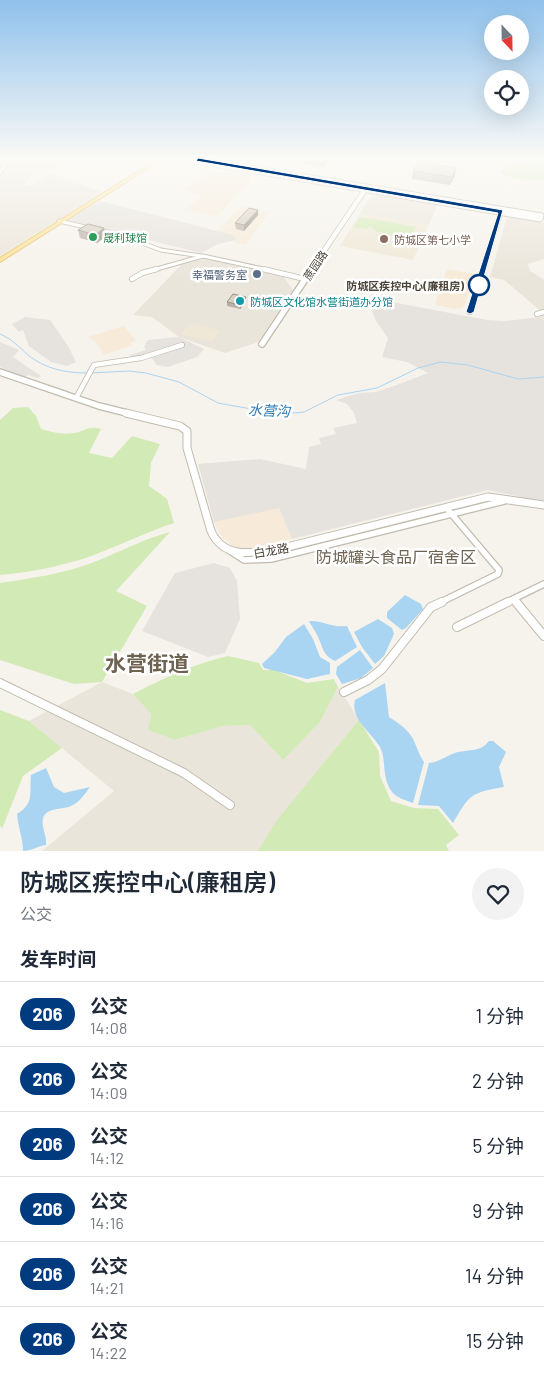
<!DOCTYPE html>
<html lang="zh">
<head>
<meta charset="utf-8">
<style>
	:root { --surface:#fff; --page:#f2f2f3; --text:#1f2937; --muted:#747a83; --line:#e0e1e3 }
	body { margin:0; font-family:Barlow,"Noto Sans SC",sans-serif; background:var(--page); color:var(--text); height:100vh; display:flex; flex-direction:column; font-size:19px; white-space:nowrap }
	* { box-sizing:border-box; margin:0 }
	p { font-size:16px; color:var(--muted) }
	.icon { flex:none; width:28px; height:28px; fill:none; stroke:currentColor; stroke-width:2; stroke-linecap:round; stroke-linejoin:round }
	.map { position:relative; height:851px; overflow:hidden }
	.side { display:flex; flex-direction:column; background:var(--surface); flex:1 }
	.side>* { flex:none }
	.badge { padding:0 10px; border-radius:16px; font-size:18px; line-height:32px }
	.needle { width:32px; rotate:158deg }
	.controls { position:absolute; left:484px; top:15px; display:grid; gap:10px }
	.controls a { display:grid; place-items:center; width:45px; height:45px; border-radius:50%; background:var(--surface); box-shadow:0 5px 20px #0002; font-size:25px }
	.map>.badge { position:absolute; translate:-50% -50%; box-shadow:0 0 0 2px #fff }
	h2 { padding:0 20px; font-size:19px; line-height:45px }
	.round { display:grid; place-items:center; flex:none; width:52px; height:52px; border-radius:26px; background:var(--page) }
	.head { display:flex; align-items:center; justify-content:space-between; height:85px; padding:0 20px }
	h1 { font-size:24px; font-weight:600; line-height:38px }
	ul { padding:0; list-style:none }
	li { display:flex; align-items:center; gap:15px; height:65px; padding:0 20px; border-top:1px solid var(--line) }
	li div { flex:1 }
	li b { display:block; font-size:19px }
	li em { font-style:normal }
	li .badge { min-width:55px; font-weight:700; text-align:center }
	.map>svg:first-child { display:block }
</style>
</head>
<body>
<div class="map">
<svg width="544" height="851" viewBox="0 0 544 851">
	<rect width="100%" height="100%" fill="#f6f3ec"/>
	<g fill="#eae5da">
		<polygon points="0,160 59,160 59,166 50,170 36,169 24,185 33,185 50,174 102,192 0,256"/>
		<polygon points="379,195 438,204 429,225 360,213 371,197"/>
		<polygon points="507,217 544,223 544,259 528,264 530,271 544,280 544,320 540,317 542,312 504,280 490,277"/>
		<polygon points="206,258 284,277 293,290 258,342 225,353 179,337 152,317 133,315 183,263"/>
		<polygon points="102,682 133,694 151,714 148,730 175,740 223,726 250,725 283,760 320,722 338,687 359,720 278,820 258,851 42,851 114,791 29,721"/>
	</g>
	<g fill="#f7ead8">
		<polygon points="212,171 229,173 233,172 252,175 250,181 217,216 184,210 203,196 183,190"/>
		<polygon points="241,206 269,212 246,245 236,243 233,235 217,231"/>
		<polygon points="447,269 474,274 465,304 461,308 454,309 435,305"/>
		<polygon points="124,326 136,341 130,343 132,345 104,355 96,342 88,337"/>
		<polygon points="279,507 292,539 244,550 233,547 222,537 214,522"/>
	</g>
	<g fill="#e6e2dd">
		<polygon points="100,201 233,235 236,240 218,244 201,253 68,220"/>
		<polygon points="355,295 487,320 505,321 540,317 544,320 544,502 488,490 292,539 279,508 214,522 198,464 260,459 306,469 309,447 321,444 319,438 336,434 333,428 357,423 354,413 347,404 336,400 359,393 376,392 394,386 428,373 407,362 382,357 388,338 376,321 369,304"/>
		<polygon points="25,317 50,320 68,346 76,362 67,366 51,362 29,346 23,330 19,332 12,324"/>
		<polygon points="179,337 204,349 197,357 168,367 157,365 148,353 132,358 130,355 146,350 144,347 148,340"/>
		<polygon points="0,342 19,350 13,357 41,376 38,378 28,375 24,378 0,367"/>
		<polygon points="214,563 230,568 237,581 240,619 225,653 208,657 142,631 175,573"/>
	</g>
	<g fill="#efe8d6">
		<polygon points="360,213 429,225 413,260 340,246"/>
		<polygon points="190,323 221,331 212,342 181,334"/>
	</g>
	<g fill="#d2eab5">
		<polygon points="532,160 544,160 544,180 517,179 501,174 501,171 509,166"/>
		<path d="M360,217L417,227L414,229L413,234C403,238 375,236 370,225L368,229L353,227Z"/>
		<path d="M28,407L36,416L41,429C52,432 62,435 74,433C86,431 88,425 101,429L89,453L112,458L132,436L160,444L151,463L149,486L167,499L174,523C146,532 121,545 94,555C64,566 32,572 0,575V420L13,408Z"/>
		<path d="M170,532L116,591L147,606L102,682L74,684L0,660V583C33,578 62,574 94,562C120,552 143,539 170,532Z"/>
		<path d="M228,656L259,663L263,670H274L307,683L334,679L338,687L320,722L283,760L250,725L223,726L175,740L148,730L151,714L133,694C164,678 194,664 228,656Z"/>
		<polygon points="0,710 29,721 62,748 23,776 2,829 0,825"/>
		<polygon points="359,720 379,752 380,776 391,801 414,808 438,809 459,835 446,845 449,851 258,851 277,820"/>
	</g>
	<g fill="#a9d4f2">
		<polygon points="405,595 421,604 423,609 406,628 402,630 387,618 387,612"/>
		<polygon points="378,619 392,628 394,634 384,656 375,664 362,647 354,632"/>
		<path d="M309,621C322,620 332,628 347,626L357,647L335,661C322,655 323,646 317,635C315,630 311,626 309,621Z"/>
		<polygon points="304,624 313,639 320,657 330,663 330,674 307,679 264,668 262,664 275,652 286,637"/>
		<polygon points="360,650 373,668 361,678 342,684 336,674 337,667"/>
		<path d="M385,683L389,717C398,723 408,729 413,739C417,747 419,755 424,762L413,803C405,800 397,798 392,792C381,777 387,761 380,747C371,732 350,719 355,700Z"/>
		<path d="M489,741H493L506,752L499,767L504,787C470,793 470,794 453,823L439,806L418,805L429,763C439,762 446,756 455,753C467,749 480,753 489,741Z"/>
		<path d="M46,768L54,787L64,793L90,787C85,794 79,803 71,806C62,810 47,807 43,818C41,827 47,835 46,845C38,846 31,851 23,851C23,838 18,827 17,814C35,803 29,793 31,775Z"/>
	</g>
	<g fill="none" stroke-linecap="round" stroke-linejoin="round">
		<g stroke="#a9d4f2" stroke-width="1">
			<path d="M0,334C12,339 19,347 28,355C46,369 65,373 87,373"/>
			<polyline points="91,373 129,371 146,373 179,382 218,403 257,410 296,413 304,412 338,395 377,388 418,368 441,362 468,365 518,379 544,377"/>
		</g>
		<g stroke="#c2bbae" stroke-width="5">
			<g id="minor-far3">
				<polyline points="184,160 540,220 541,218"/>
				<polyline points="239,165 542,215 541,217"/>
				<polyline points="0,173 7,160"/>
				<polyline points="59,221 90,228"/>
				<polyline points="99,230 121,235 161,250 201,256"/>
				<polyline points="153,270 203,256 268,270"/>
				<polyline points="483,270 501,212"/>
			</g>
		</g>
		<g stroke="#c2bbae" stroke-width="6">
			<g id="minor-far2">
				<polyline points="263,269 305,279"/>
				<polyline points="132,279 142,273 157,269"/>
				<polyline points="470,312 483,269"/>
				<polyline points="537,314 544,312"/>
				<polyline points="76,398 94,365 141,358 182,345"/>
			</g>
		</g>
		<g stroke="#c2bbae" stroke-width="8">
			<g id="minor-far1">
				<polyline points="230,551 244,560 271,559 504,501"/>
				<polyline points="514,599 517,603"/>
				<polyline points="439,603 498,574 499,570 449,511"/>
				<polyline points="505,603 544,584"/>
			</g>
		</g>
		<g stroke="#c2bbae" stroke-width="10">
			<g id="minor">
				<polyline points="516,602 544,636"/>
				<polyline points="457,627 508,602"/>
				<polyline points="0,683 184,773 230,805"/>
				<polyline points="344,692 368,680 382,669 431,607 442,602"/>
			</g>
		</g>
		<g stroke="#c2bbae" stroke-width="6">
			<g id="tertiary-far2">
				<polyline points="198,160 541,218"/>
				<polyline points="153,164 165,160"/>
				<polyline points="311,270 367,187"/>
			</g>
		</g>
		<g stroke="#c2bbae" stroke-width="8">
			<g id="tertiary-far1">
				<polyline points="262,344 312,269"/>
				<polyline points="0,372 99,406 131,414"/>
			</g>
		</g>
		<g stroke="#c2bbae" stroke-width="9">
			<path id="tertiary" d="M126,413L180,426L187,431V448L211,531C224,560 253,553 279,549L488,497L544,505"/>
		</g>
		<g stroke="#e6c16a" stroke-width="2">
			<polygon id="primary" points="156,160 161,160 0,262 0,258"/>
		</g>
		<use href="#minor-far3" stroke="#fff" stroke-width="3"/>
		<use href="#minor-far2" stroke="#fff" stroke-width="4.5"/>
		<use href="#minor-far1" stroke="#fff" stroke-width="5.5"/>
		<use href="#minor" stroke="#fff" stroke-width="8"/>
		<use href="#tertiary-far2" stroke="#fff" stroke-width="4.5"/>
		<use href="#tertiary-far1" stroke="#fff" stroke-width="5.5"/>
		<use href="#tertiary" stroke="#fff" stroke-width="7"/>
		<use href="#primary" fill="#ffe39c" fill-rule="evenodd"/>
	</g>
	<g fill="#bab2a6">
		<polygon points="298,160 328,160 323,167 298,163"/>
		<polygon points="413,171 455,175 450,185 412,179"/>
		<polygon points="258,215 244,231 236,229 235,223"/>
		<polygon points="78,230 106,236 97,243 80,238"/>
		<polygon points="246,301 240,309 227,306 227,302"/>
	</g>
	<g fill="#979187">
		<polygon points="323,160 328,160 323,167"/>
		<polygon points="456,168 455,175 450,185 452,177"/>
		<polygon points="258,210 258,215 244,231 244,225"/>
		<polygon points="104,228 106,236 97,243 95,235"/>
		<polygon points="246,297 246,301 240,309 240,305"/>
	</g>
	<g fill="#d8cfc1" stroke="#979187">
		<polygon points="419,162 424,162 456,168 452,177 413,171"/>
		<polygon points="249,208 258,210 244,225 235,223"/>
		<polygon points="88,224 104,228 95,235 78,230"/>
		<polygon points="233,294 246,297 240,305 227,302"/>
	</g>
	<linearGradient id="sky" x2="0" y2="1"><stop stop-color="#8fc1ec"/><stop offset="0.57" stop-color="#fbfaf6"/><stop offset="1" stop-color="#fbfaf6" stop-opacity="0"/></linearGradient>
	<rect width="544" height="279" fill="url(#sky)"/>
	<polygon fill="#003b80" stroke="#fff" points="198,158 503,210 474,312 470,314 466,312 498,213 196,161"/>
	<circle fill="#2e9e5b" stroke="#fff" stroke-width="2" cx="93" cy="237" r="5"/>
	<circle fill="#8d6e63" stroke="#fff" stroke-width="2" cx="384" cy="239" r="5"/>
	<circle fill="#5c6f8a" stroke="#fff" stroke-width="2" cx="257" cy="274" r="5"/>
	<circle fill="#fff" stroke="#003b80" stroke-width="2.5" cx="479" cy="285" r="10"/>
	<circle fill="#0f9aa8" stroke="#fff" stroke-width="2" cx="240" cy="301" r="5"/>
	<g text-anchor="middle" dominant-baseline="central" stroke-width="5" stroke-linejoin="round" paint-order="stroke">
		<g font-size="11" fill="#27864d" stroke="#fff" text-anchor="start">
			<text x="103" y="237">晟利球馆</text>
		</g>
		<g font-size="11" fill="#785e54" stroke="#fff" text-anchor="start">
			<text x="394" y="239">防城区第七小学</text>
		</g>
		<g font-size="11" fill="#4b4439" stroke="#fff">
			<text transform="translate(315 265) rotate(-56)">蔗园路</text>
		</g>
		<g font-size="11" fill="#4e5e75" stroke="#fff" text-anchor="end">
			<text x="247" y="274">幸福警务室</text>
		</g>
		<g font-size="11" font-weight="bold" fill="#4b4439" stroke="#fff" text-anchor="end">
			<text x="464" y="285">防城区疾控中心(廉租房)</text>
		</g>
		<g font-size="11" fill="#0d838f" stroke="#fff" text-anchor="start">
			<text x="250" y="301">防城区文化馆水营街道办分馆</text>
		</g>
		<g font-size="12" fill="#4b4439" stroke="#fff">
			<text transform="translate(271 550) rotate(-10)">白龙路</text>
		</g>
		<g font-size="14" font-style="italic" fill="#2e7ab2" stroke="#fff">
			<text transform="translate(269 410) rotate(3)">水营沟</text>
		</g>
		<g font-size="16" fill="#6e6250" stroke="#fff">
			<text x="396" y="556">防城罐头食品厂宿舍区</text>
		</g>
		<g font-size="21" font-weight="bold" fill="#6e6250" stroke="#fff">
			<text x="147" y="662">水营街道</text>
		</g>
	</g>
</svg>
<div class="controls">
<a><svg class="needle" viewBox="-14 -14 28 28"><path d="M0-13l5 13h-10z" fill="#e53935"/><path d="M0 13l5-13h-10z" fill="#747a83"/></svg></a>
<a><svg class="icon" aria-label="locate" viewBox="0 0 24 24"><circle cx="12" cy="12" r="6"/><path d="M12 2v4M12 18v4M2 12h4M18 12h4"/></svg></a>
</div>
</div>
<section class="side">
<div class="head"><div><h1>防城区疾控中心(廉租房)</h1><p>公交</p></div><a class="round"><svg class="icon" aria-label="heart" viewBox="0 0 24 24"><path d="M12 20l-8-8c-3-5 5-10 8-4 3-6 11-1 8 4z"/></svg></a></div>
<h2>发车时间</h2>
<ul>
<li><span class="badge" style="background:#003b80;color:#fff">206</span><div><b>公交</b><p>14:08</p></div><em>1 分钟</em></li>
<li><span class="badge" style="background:#003b80;color:#fff">206</span><div><b>公交</b><p>14:09</p></div><em>2 分钟</em></li>
<li><span class="badge" style="background:#003b80;color:#fff">206</span><div><b>公交</b><p>14:12</p></div><em>5 分钟</em></li>
<li><span class="badge" style="background:#003b80;color:#fff">206</span><div><b>公交</b><p>14:16</p></div><em>9 分钟</em></li>
<li><span class="badge" style="background:#003b80;color:#fff">206</span><div><b>公交</b><p>14:21</p></div><em>14 分钟</em></li>
<li><span class="badge" style="background:#003b80;color:#fff">206</span><div><b>公交</b><p>14:22</p></div><em>15 分钟</em></li>
</ul>
</section>
</body>
</html>
